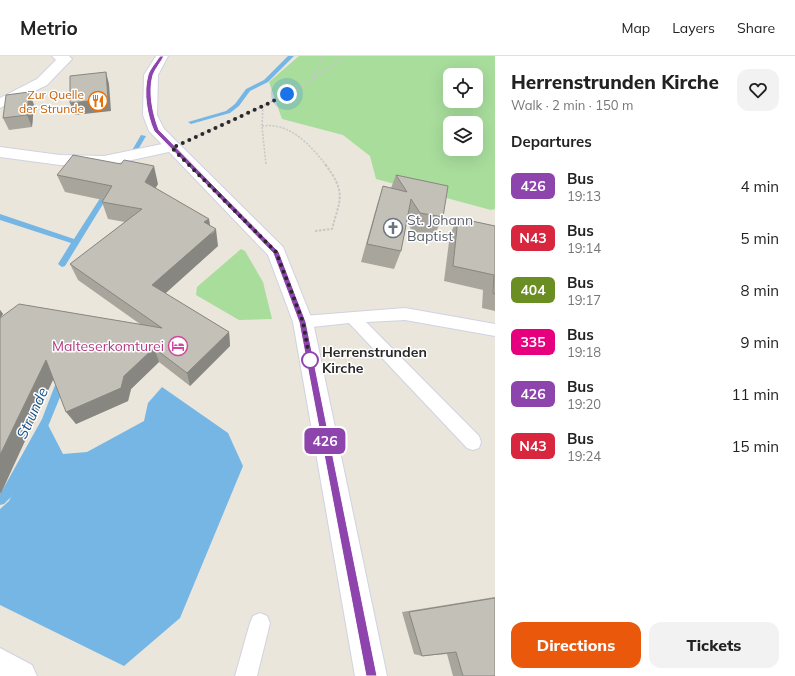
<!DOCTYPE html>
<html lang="en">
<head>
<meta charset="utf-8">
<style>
	:root { --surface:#fff; --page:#f2f2f2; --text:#222; --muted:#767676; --line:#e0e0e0; --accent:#ea580c }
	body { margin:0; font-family:Mulish,sans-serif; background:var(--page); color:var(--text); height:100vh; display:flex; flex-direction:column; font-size:15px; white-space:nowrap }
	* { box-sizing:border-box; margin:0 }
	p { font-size:13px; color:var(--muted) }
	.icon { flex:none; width:22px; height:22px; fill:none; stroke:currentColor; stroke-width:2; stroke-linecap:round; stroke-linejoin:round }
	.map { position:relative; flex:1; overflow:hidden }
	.drawer { display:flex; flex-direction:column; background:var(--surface); width:300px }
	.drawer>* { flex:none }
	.badge { padding:0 8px; border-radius:6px; font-size:14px; line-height:26px }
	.buttons { position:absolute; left:443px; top:12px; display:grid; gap:8px }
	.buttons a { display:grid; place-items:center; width:40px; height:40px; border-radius:8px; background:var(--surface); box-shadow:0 4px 16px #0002; font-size:20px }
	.you { position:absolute; width:20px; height:20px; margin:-10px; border:3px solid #fff; border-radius:50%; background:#1a73e8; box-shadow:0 0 0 6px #1a73e833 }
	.map>.badge { position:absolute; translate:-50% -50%; box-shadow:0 0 0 2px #fff }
	h2 { padding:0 16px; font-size:15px; line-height:36px }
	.round { display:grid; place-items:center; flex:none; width:42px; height:42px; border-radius:12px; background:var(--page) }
	.headline { display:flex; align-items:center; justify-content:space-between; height:68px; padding:0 16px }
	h1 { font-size:19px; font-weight:800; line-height:30px }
	.cta { display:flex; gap:8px; margin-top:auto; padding:8px 16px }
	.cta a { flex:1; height:46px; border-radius:12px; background:var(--accent); color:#fff; font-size:16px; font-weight:800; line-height:46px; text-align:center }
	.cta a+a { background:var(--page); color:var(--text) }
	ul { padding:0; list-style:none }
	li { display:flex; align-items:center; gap:12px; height:52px; padding:0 16px }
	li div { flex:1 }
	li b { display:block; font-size:15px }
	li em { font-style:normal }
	li .badge { min-width:44px; font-weight:700; text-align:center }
	header { display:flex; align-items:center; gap:24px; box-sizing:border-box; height:56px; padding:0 20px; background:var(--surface); border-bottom:1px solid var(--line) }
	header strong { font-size:19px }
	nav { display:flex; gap:22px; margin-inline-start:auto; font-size:14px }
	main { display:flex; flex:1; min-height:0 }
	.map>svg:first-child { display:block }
</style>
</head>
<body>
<header>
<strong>Metrio</strong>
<nav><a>Map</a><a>Layers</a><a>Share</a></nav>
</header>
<main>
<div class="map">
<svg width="495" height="620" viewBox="0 0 495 620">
	<rect width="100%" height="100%" fill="#eae6dc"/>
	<g fill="#a8dd9c" fill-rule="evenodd">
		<path d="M299,0H495V153L491,154L376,123L370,100L343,79L282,63L269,26ZM450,19H476V45H450ZM450,67H476V93H450Z"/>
		<polygon points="241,193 245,195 263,226 272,263 239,264 196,239 197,231"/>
	</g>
	<polygon fill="#76b6e5" points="162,331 228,377 243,410 180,562 124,610 0,549 0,453 9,445 46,365 63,398 87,396 144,365 148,347"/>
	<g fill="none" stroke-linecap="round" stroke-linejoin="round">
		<g fill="#76b6e5" fill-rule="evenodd">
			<polygon points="288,0 294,0 268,26 250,35 239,50 230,57 191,68 188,66 226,55 235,48 246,33 264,24"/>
			<polygon points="141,79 146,80 132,104 128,104 127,103"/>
			<polygon points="106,133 108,133 111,135 65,210 62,211 58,208 71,187 0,164 0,158 74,183"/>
			<polygon points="62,320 65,321 67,324 49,368 11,441 4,448 0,449 0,437 3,433 42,363 57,324 59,321"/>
		</g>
		<g stroke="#d1d2e1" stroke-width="2">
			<g id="service">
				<polygon points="405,252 495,268 495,280 405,264 366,266 479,380 481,386 479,392 473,394 467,392 349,267 303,272 298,270 296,266 298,262 303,260"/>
				<polygon points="260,557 267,560 270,567 257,620 235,620 250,567 253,560"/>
			</g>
		</g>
		<g stroke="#d1d2e1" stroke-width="2">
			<g id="minor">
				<polygon points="52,0 69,0 72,3 47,29 0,52 0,42 37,23 56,4"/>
				<polygon points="0,592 32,609 37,620 0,620"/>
			</g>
		</g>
		<g stroke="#d1d2e1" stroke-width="2">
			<polygon id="tertiary" points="172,86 178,88 180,91 178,94 104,110 60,109 0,101 0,91 60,99 104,100"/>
		</g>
		<g stroke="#d1d2e1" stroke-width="2">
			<polygon id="secondary" points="156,0 168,0 158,19 157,59 164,73 283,191 313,266 387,620 355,620 293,266 268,199 149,75 143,59 144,19"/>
		</g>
		<g stroke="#c7c7c7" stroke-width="1.5" stroke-dasharray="2 1.5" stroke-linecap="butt">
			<polyline points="311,24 323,0"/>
			<polyline points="263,50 262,70 266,109"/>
			<path d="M262,70C290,66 310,89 326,109"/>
			<polyline points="194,81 263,50 311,25 345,0"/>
		</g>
		<path stroke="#c7c7c7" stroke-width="2" stroke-dasharray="2.5 1.5" stroke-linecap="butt" d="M315,175L332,173C340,143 347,137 325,108"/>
		<use href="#service" fill="#fff" fill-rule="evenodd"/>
		<use href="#minor" fill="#fff" fill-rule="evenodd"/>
		<use href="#tertiary" fill="#fff" fill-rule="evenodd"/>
		<use href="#secondary" fill="#fff" fill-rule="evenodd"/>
	</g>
	<g fill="#a8a59d">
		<polygon points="29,36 34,49 32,71 9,74 3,62"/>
		<polygon points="57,119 158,128 155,132 209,163 210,170 218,190 165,237 229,276 230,290 190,330 159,306 131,333 128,345 76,368 53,324 1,437 0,437 0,254 3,258 1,261 140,268 78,224 70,208 125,166 108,163 102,146 103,144 65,136"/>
		<polygon points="396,119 443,161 434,180 412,175 407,166 401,195 394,213 361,206 377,149 383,130 391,132"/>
		<polygon points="458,162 495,170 495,255 482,252 483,234 444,225 450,178"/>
		<polygon points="495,541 495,620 453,620 447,598 422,600 414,598 402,556"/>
	</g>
	<g fill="#888680">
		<polygon points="106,16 109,28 111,55 75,59 70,47"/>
		<polygon points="29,36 34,49 32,71 27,59"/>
		<polygon points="154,110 158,128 149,143 145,126"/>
		<polygon points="209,163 211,179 216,173 218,190 157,245 152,229 204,166"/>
		<polygon points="0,254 3,258 0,262"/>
		<polygon points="229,276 230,290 190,330 187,317"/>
		<polygon points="154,292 159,306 131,333 128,345 76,368 66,356 124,320"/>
		<polygon points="46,304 56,317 1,437 0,436 0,399"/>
	</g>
	<g fill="#c3c0b7" stroke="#888680">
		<polygon points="106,16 108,43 70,47 70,20"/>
		<polygon points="29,36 27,59 3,62 6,39"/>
		<polygon points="73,99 121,108 124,104 154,110 145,126 209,163 204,166 216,173 152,229 229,276 187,317 154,292 124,320 121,332 66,356 46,304 0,399 0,262 19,248 162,272 70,208 142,153 102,146 112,130 57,119"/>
		<polygon points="396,119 448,130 443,161 420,157 411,143 401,195 367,188 383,130 407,136"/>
		<polygon points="458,162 495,170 495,238 493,237 494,219 453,210"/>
		<polygon points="495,542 495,620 463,620 456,596 422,600 409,556"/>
	</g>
	<path fill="#8e44ad" stroke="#fff" d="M160,0H164C161,6 155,13 153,19C148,36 153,59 159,74L279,196L306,266L377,620H366L299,266L273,197L154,75C147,59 143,37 148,19C150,13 156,6 160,0Z"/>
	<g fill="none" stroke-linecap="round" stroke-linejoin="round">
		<polyline stroke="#292929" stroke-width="4" stroke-dasharray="0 7.2" points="287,38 263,50 172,92 276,196 303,266 311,311 310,304"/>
	</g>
	<defs>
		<g id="restaurant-ring" transform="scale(1)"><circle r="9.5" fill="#fff" stroke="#e8710a" stroke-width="1.5"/><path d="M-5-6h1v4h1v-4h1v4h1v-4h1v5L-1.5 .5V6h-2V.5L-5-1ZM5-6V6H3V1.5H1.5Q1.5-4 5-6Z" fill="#e8710a"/></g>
		<g id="church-ring" transform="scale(1)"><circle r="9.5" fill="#fff" stroke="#6b7280" stroke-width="1.5"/><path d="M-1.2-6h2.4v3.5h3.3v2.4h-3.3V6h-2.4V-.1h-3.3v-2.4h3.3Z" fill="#6b7280"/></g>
		<g id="hotel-ring" transform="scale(1)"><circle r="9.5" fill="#fff" stroke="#d1479c" stroke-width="1.5"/><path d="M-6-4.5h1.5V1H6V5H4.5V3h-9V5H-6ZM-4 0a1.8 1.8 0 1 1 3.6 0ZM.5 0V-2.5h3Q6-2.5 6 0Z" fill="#d1479c"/></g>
	</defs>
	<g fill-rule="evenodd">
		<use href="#restaurant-ring" x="98" y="45"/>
		<use href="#church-ring" x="393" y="172"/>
		<use href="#hotel-ring" x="178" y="290"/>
	</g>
	<circle fill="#fff" stroke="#8e44ad" stroke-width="2" cx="310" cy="304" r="8"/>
	<g text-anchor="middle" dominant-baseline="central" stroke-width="3" stroke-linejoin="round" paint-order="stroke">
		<g font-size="12" fill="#c56008" stroke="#fff" text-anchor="end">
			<text x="84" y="38">Zur Quelle<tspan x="84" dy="14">der Strunde</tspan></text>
		</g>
		<g font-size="14" fill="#5b616d" stroke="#fff" text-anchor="start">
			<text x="407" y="164">St. Johann<tspan x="407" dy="16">Baptist</tspan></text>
		</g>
		<g font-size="14" fill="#b23c85" stroke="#fff" text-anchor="end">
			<text x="164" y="290">Malteserkomturei</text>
		</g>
		<g font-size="14" font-weight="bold" fill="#292929" stroke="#fff" text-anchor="start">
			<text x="322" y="296">Herrenstrunden<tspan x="322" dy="16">Kirche</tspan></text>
		</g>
		<g font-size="15" font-style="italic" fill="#17538e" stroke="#fff">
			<text transform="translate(32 357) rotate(-65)">Strunde</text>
		</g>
	</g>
</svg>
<div class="buttons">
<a><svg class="icon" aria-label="locate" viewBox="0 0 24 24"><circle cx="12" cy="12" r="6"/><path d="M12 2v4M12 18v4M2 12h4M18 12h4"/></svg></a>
<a><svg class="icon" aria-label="layers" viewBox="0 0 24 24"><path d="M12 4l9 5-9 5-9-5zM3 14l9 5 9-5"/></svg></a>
</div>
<div class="you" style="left:287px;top:38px"></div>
<b class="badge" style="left:325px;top:385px;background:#8e44ad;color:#fff">426</b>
</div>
<section class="drawer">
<div class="headline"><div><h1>Herrenstrunden Kirche</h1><p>Walk · 2 min · 150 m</p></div><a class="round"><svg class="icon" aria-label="heart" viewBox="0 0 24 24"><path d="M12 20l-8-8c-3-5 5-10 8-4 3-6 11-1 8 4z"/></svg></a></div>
<h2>Departures</h2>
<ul>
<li><span class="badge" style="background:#8e44ad;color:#fff">426</span><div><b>Bus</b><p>19:13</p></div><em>4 min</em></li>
<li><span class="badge" style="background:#d7263d;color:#fff">N43</span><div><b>Bus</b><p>19:14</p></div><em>5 min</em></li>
<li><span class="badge" style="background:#6b8e23;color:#fff">404</span><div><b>Bus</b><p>19:17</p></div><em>8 min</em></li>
<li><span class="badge" style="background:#e6007e;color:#fff">335</span><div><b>Bus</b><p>19:18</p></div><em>9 min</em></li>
<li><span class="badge" style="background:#8e44ad;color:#fff">426</span><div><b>Bus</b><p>19:20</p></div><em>11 min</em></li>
<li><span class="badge" style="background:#d7263d;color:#fff">N43</span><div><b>Bus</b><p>19:24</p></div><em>15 min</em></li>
</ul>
<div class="cta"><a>Directions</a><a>Tickets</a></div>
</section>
</main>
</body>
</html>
